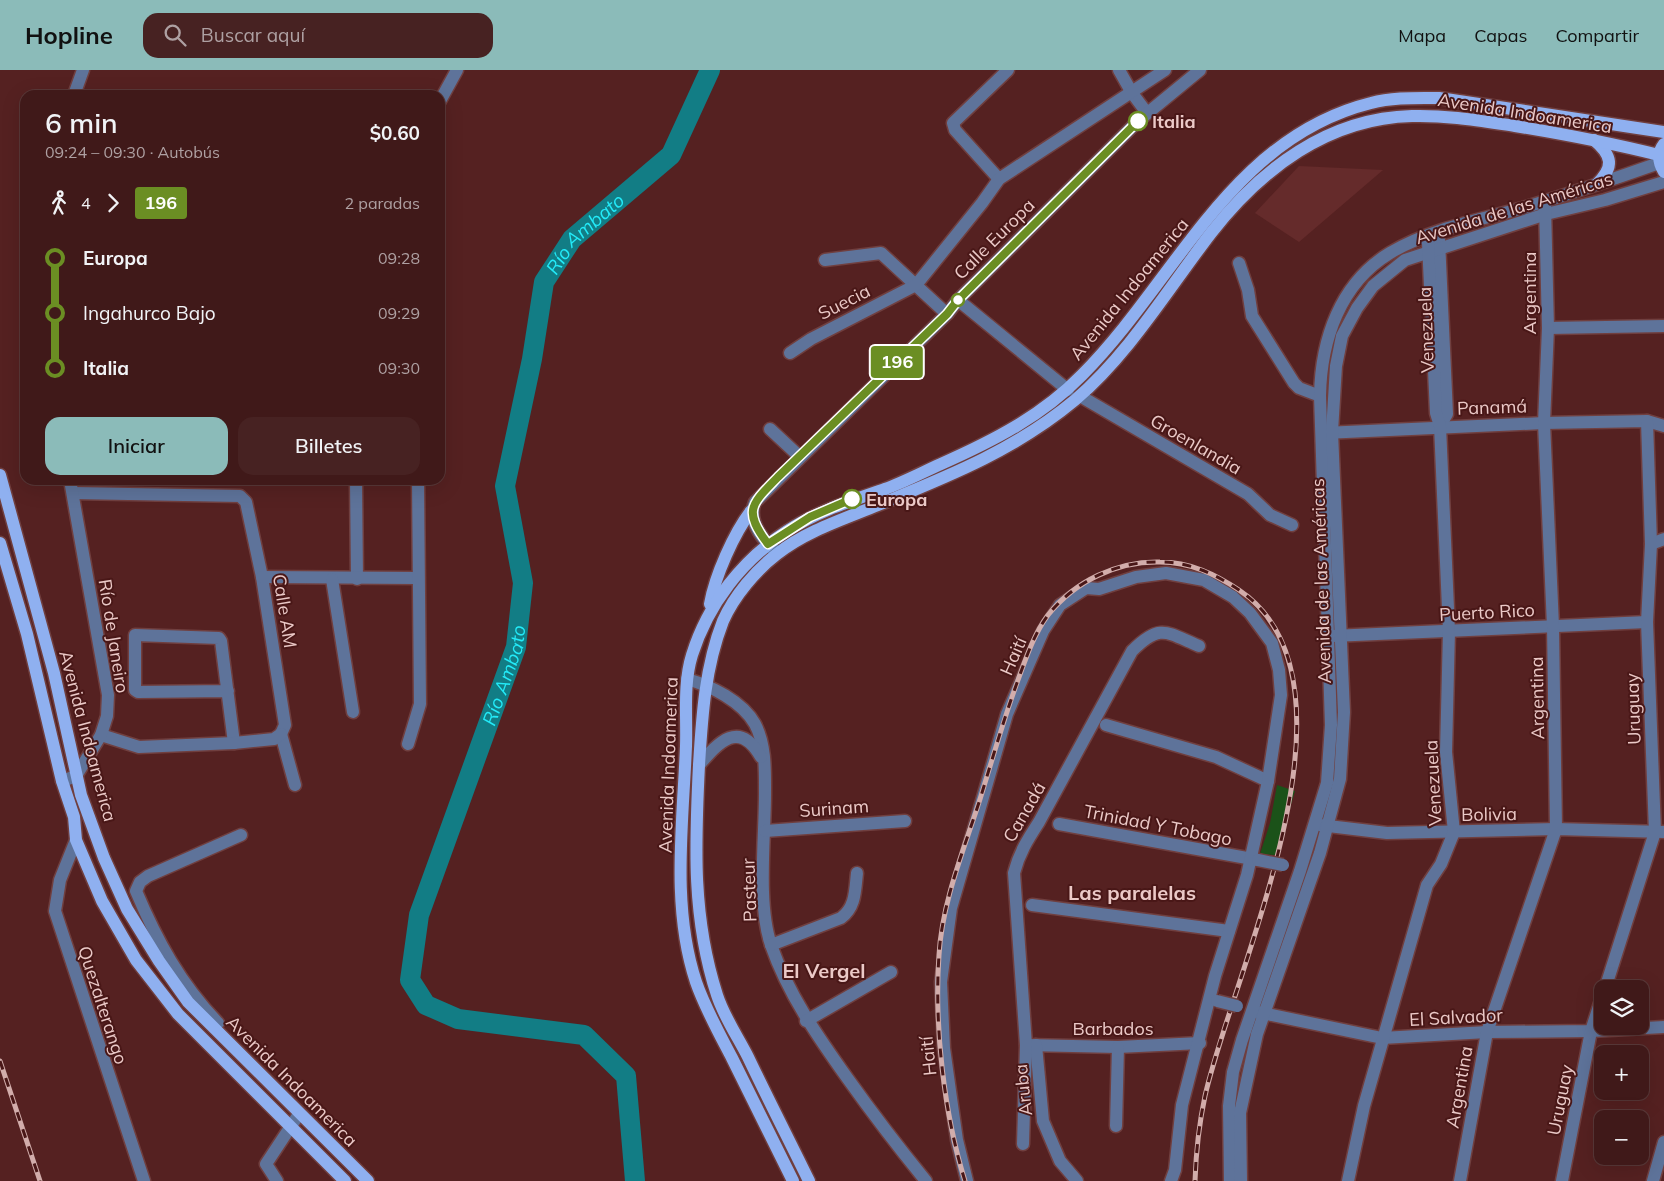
<!DOCTYPE html>
<html lang="es">
<head>
<meta charset="utf-8">
<style>
	:root { --surface:#401919; --page:#472222; --text:#f1f3f6; --muted:#aea0a2; --line:#593838; --accent:#8bbbb9 }
	body { margin:0; font-family:Mulish,sans-serif; background:var(--page); color:var(--text); height:100vh; display:flex; flex-direction:column; font-size:19px; white-space:nowrap }
	* { box-sizing:border-box; margin:0 }
	p { font-size:16px; color:var(--muted) }
	.icon { flex:none; width:28px; height:28px; fill:none; stroke:currentColor; stroke-width:2; stroke-linecap:round; stroke-linejoin:round }
	.map { position:relative; flex:1; overflow:hidden }
	.drawer { position:absolute; left:20px; top:20px; width:425px; height:395px; display:flex; flex-direction:column; background:var(--surface); border-radius:15px; box-shadow:0 5px 20px #0002,0 0 0 1px var(--line) }
	.drawer>* { flex:none }
	.badge { padding:0 10px; border-radius:4px; font-size:18px; line-height:32px }
	.tools { position:absolute; left:1594px; top:910px; display:grid; gap:10px }
	.tools a { display:grid; place-items:center; width:55px; height:55px; border-radius:10px; background:var(--surface); box-shadow:0 5px 20px #0002,0 0 0 1px var(--line); font-size:25px }
	.map>.badge { position:absolute; translate:-50% -50%; box-shadow:0 0 0 2px #fff }
	.legs { display:flex; align-items:center; gap:8px; height:55px; padding:0 25px; font-size:16px }
	.legs p { margin-inline-start:auto }
	.summary { display:flex; align-items:center; justify-content:space-between; height:85px; padding:0 25px }
	h1 { font-size:28px; font-weight:600; line-height:38px }
	.action { display:flex; gap:10px; margin-top:auto; padding:10px 25px }
	.action a { flex:1; height:58px; border-radius:15px; background:var(--accent); color:#111; font-size:20px; font-weight:600; line-height:58px; text-align:center }
	.action a+a { background:var(--page); color:var(--text) }
	ul { padding:0 25px; list-style:none }
	li { display:flex; align-items:center; gap:18px; height:55px; font-size:19px }
	li i { display:grid; place-items:center; width:8px; height:100%; margin:0 6px; background:currentColor }
	li i::after { content:''; width:12px; height:12px; margin:-6px; border:4px solid; border-radius:50%; background:var(--surface) }
	li p { margin-inline-start:auto }
	li:first-child i { background:linear-gradient(#0000 50%,currentColor 0) }
	li:last-child i { background:linear-gradient(currentColor 50%,#0000 0) }
	header { display:flex; align-items:center; gap:30px; box-sizing:border-box; height:70px; padding:0 25px; background:var(--accent); color:#111 }
	header strong { font-size:24px }
	nav { display:flex; gap:28px; margin-inline-start:auto; font-size:18px }
	.search { width:350px; height:45px; background:var(--page); display:flex; align-items:center; gap:12px; box-sizing:border-box; padding:0 18px; border-radius:15px; color:var(--muted); font-size:19px }
	.map>svg:first-child { display:block }
</style>
</head>
<body>
<header>
<strong>Hopline</strong>
<div class="search"><svg class="icon" aria-label="search" viewBox="0 0 24 24"><circle cx="10" cy="10" r="6"/><path d="M15 15l6 6"/></svg>Buscar aquí</div>
<nav><a>Mapa</a><a>Capas</a><a>Compartir</a></nav>
</header>
<div class="map">
<svg width="1664" height="1111" viewBox="0 0 1664 1111">
	<rect width="100%" height="100%" fill="#552121"/>
	<polygon fill="#652b2b" points="1299,96 1383,100 1299,172 1255,143"/>
	<polygon fill="#1b5219" points="1277,715 1295,721 1276,785 1260,784 1270,753"/>
	<g fill="none" stroke-linecap="round" stroke-linejoin="round">
		<path stroke="#127d85" stroke-width="20" id="s1" d="M635,1111L626,1006L584,965L458,949L426,935L410,910L419,845L516,577L523,513L505,416L532,289L544,212L572,169L671,85L710,0"/>
		<g stroke="#703f3f" stroke-width="15">
			<g id="minor">
				<polyline points="1119,0 1132,23 1147,43"/>
				<polyline points="74,25 83,0"/>
				<polyline points="440,31 457,0"/>
				<polyline points="999,109 955,60 953,53 1008,0"/>
				<polyline points="1439,170 1447,344 1440,356"/>
				<polyline points="825,190 881,183 947,244"/>
				<polyline points="1239,193 1248,220 1252,246 1294,313 1299,318 1320,326"/>
				<polyline points="958,230 1068,320"/>
				<polyline points="1548,258 1664,256"/>
				<polyline points="790,283 811,269 916,215 982,133 999,109 1165,0"/>
				<polyline points="1080,326 1248,424 1270,445 1292,455"/>
				<polyline points="770,359 799,386"/>
				<polyline points="1324,363 1544,353 1647,351 1664,356"/>
				<polyline points="356,410 357,509"/>
				<polyline points="73,423 240,426 246,432 262,507 285,655 281,664"/>
				<polyline points="1651,474 1664,469"/>
				<path d="M776,482C762,469 747,451 755,432L947,244L958,230L1138,51L1200,0"/>
				<polyline points="262,507 417,508"/>
				<polyline points="332,509 353,642"/>
				<polyline points="1332,566 1647,552"/>
				<path d="M687,609C711,616 742,631 755,654C766,675 765,701 765,724C765,768 757,834 771,875C788,924 818,967 848,1009C873,1044 899,1078 926,1111"/>
				<polyline points="228,621 138,622 135,620 135,565 219,568 221,571 234,673"/>
				<polyline points="1106,655 1216,687 1268,711"/>
				<polyline points="281,664 295,715"/>
				<polyline points="101,665 139,677 234,673 274,669 281,664"/>
				<polyline points="408,674 420,634 418,410"/>
				<path d="M699,695C719,672 739,649 761,687"/>
				<polyline points="62,711 76,706 101,665 107,646 108,625 70,410"/>
				<polyline points="1059,754 1258,790"/>
				<polyline points="1320,755 1387,763 1556,759 1664,762"/>
				<polyline points="765,761 905,751"/>
				<polyline points="76,770 60,810 55,841 144,1111"/>
				<polyline points="1032,835 1229,861"/>
				<path d="M771,875L841,848C856,837 855,820 857,803"/>
				<polyline points="1605,919 1655,762 1647,552 1651,474 1647,351"/>
				<polyline points="1257,942 1382,968 1487,962 1591,961 1664,957"/>
				<polyline points="806,951 891,902"/>
				<path d="M218,953C180,913 157,871 136,821L140,812L148,806L241,765"/>
				<polyline points="1026,975 1118,977 1200,973"/>
				<polyline points="1036,975 1043,1051 1060,1091 1077,1111"/>
				<polyline points="1116,1056 1118,977"/>
				<path d="M1023,1074L1026,975L1014,803C1019,783 1028,769 1039,752L1132,581C1160,553 1166,562 1199,576"/>
				<polyline points="277,1111 266,1094 299,1044"/>
				<polyline points="967,1111 957,1070 952,1035 944,978 941,912 951,838 1007,644 1043,561 1060,535 1086,518 1099,519 1136,507 1166,503 1204,510 1233,527 1250,543 1272,573 1279,600 1281,625 1268,711 1247,805 1215,906 1182,1035 1175,1100 1171,1111"/>
				<path d="M1230,1111L1229,1036L1233,1002L1242,970L1300,801L1327,713L1331,655L1320,326C1321,270 1340,213 1390,183C1430,159 1479,150 1523,138C1569,124 1614,109 1659,93"/>
				<polyline points="1241,1111 1240,1043 1257,964 1320,783 1340,709 1344,642 1332,362 1336,296 1342,266 1357,238 1373,216 1405,190 1546,144 1605,130 1664,112"/>
				<polyline points="1348,1111 1364,1036 1427,815 1441,794 1454,762 1446,682 1449,561 1440,356 1436,343 1428,173"/>
				<polyline points="1460,1111 1487,962 1556,759 1553,556 1544,353 1548,258 1545,136"/>
				<polyline points="1562,1111 1591,961 1602,927"/>
				<polyline points="1653,1111 1664,1072"/>
			</g>
		</g>
		<g stroke="#703f3f" stroke-width="15">
			<g id="major">
				<path d="M1594,70C1613,86 1614,97 1597,114"/>
				<path d="M1664,74C1657,83 1658,92 1664,102"/>
				<polyline points="0,405 54,603 81,725 104,788 127,839 159,891 188,932 368,1111"/>
				<polyline points="0,473 27,564 62,711 74,747 76,770 102,831 136,890 178,944 345,1111"/>
				<path d="M710,534C715,506 734,463 751,441"/>
				<path d="M793,1111C773,1070 752,1029 732,988C719,963 705,938 696,912C671,837 683,753 686,676C687,646 683,614 692,585C708,534 742,490 787,461C818,441 851,431 885,419C904,412 923,402 941,394C993,371 1042,346 1082,305C1176,211 1230,68 1371,33C1393,27 1416,28 1439,28L1664,62"/>
				<path d="M809,1111C789,1070 768,1029 748,987C738,967 724,947 717,925C692,848 695,775 699,695C702,646 705,597 723,551C734,526 756,500 777,484C806,461 844,449 878,435C949,406 1015,380 1075,330C1129,284 1168,219 1211,163C1261,99 1328,48 1412,46C1447,45 1481,51 1515,56C1564,64 1611,73 1659,85"/>
			</g>
		</g>
		<use href="#minor" stroke="#5e739a" stroke-width="12"/>
		<use href="#major" stroke="#8fb0f0" stroke-width="12"/>
		<g stroke="#d2adab" stroke-width="5">
			<g id="rail">
				<polyline points="0,991 40,1111"/>
				<path d="M965,1111C944,1044 934,955 939,885C942,831 965,777 981,726C993,687 1004,648 1018,610C1026,588 1034,564 1048,545C1075,511 1117,491 1160,492C1190,492 1215,504 1239,520C1375,611 1232,904 1205,1026C1199,1054 1196,1082 1195,1111"/>
			</g>
		</g>
		<use href="#rail" stroke="#491717" stroke-width="3" stroke-dasharray="9" stroke-linecap="butt"/>
		<g stroke="#703f3f" stroke-width="15" stroke-linecap="butt">
			<g id="minor-bridge">
				<polyline points="1258,790 1283,795"/>
				<polyline points="1217,931 1237,936"/>
			</g>
		</g>
		<use href="#minor-bridge" stroke="#5e739a" stroke-width="12"/>
	</g>
	<g fill="none" stroke-linecap="round" stroke-linejoin="round">
		<g stroke="#fff" stroke-width="11">
			<path id="line-1" d="M852,429L810,447L768,474C742,440 752,434 778,407L947,244L958,230L1138,51"/>
		</g>
		<use href="#line-1" stroke="#6b8e23" stroke-width="8"/>
	</g>
	<g fill="#fff" stroke="#6b8e23" stroke-width="2.5">
		<circle cx="1138" cy="51" r="9"/>
		<circle cx="958" cy="230" r="6"/>
		<circle cx="852" cy="429" r="9"/>
	</g>
	<g text-anchor="middle" dominant-baseline="central" stroke-width="4" stroke-linejoin="round" paint-order="stroke">
		<g font-size="18" fill="#ebc9c7" stroke="#491717">
			<text transform="translate(1525 43) rotate(9)">Avenida Indoamerica</text>
			<text transform="translate(1514 138) rotate(-17)">Avenida de las Américas</text>
			<text transform="translate(994 169) rotate(-45)">Calle Europa</text>
			<text transform="translate(1129 219) rotate(-51)">Avenida Indoamerica</text>
			<text transform="translate(1529 223) rotate(-90)">Argentina</text>
			<text transform="translate(844 232) rotate(-27)">Suecia</text>
			<text transform="translate(1426 260) rotate(-92)">Venezuela</text>
			<text transform="translate(1492 337) rotate(-2)">Panamá</text>
			<text transform="translate(1196 374) rotate(30)">Groenlandia</text>
			<text transform="translate(1321 511) rotate(-92)">Avenida de las Américas</text>
			<text transform="translate(285 541) rotate(81)">Calle AM</text>
			<text transform="translate(1487 542) rotate(-3)">Puerto Rico</text>
			<text transform="translate(114 566) rotate(81)">Río de Janeiro</text>
			<text transform="translate(1013 586) rotate(-66)">Haití</text>
			<text transform="translate(1537 628) rotate(-91)">Argentina</text>
			<text transform="translate(1633 639) rotate(-92)">Uruguay</text>
			<text transform="translate(88 666) rotate(75)">Avenida Indoamerica</text>
			<text transform="translate(668 695) rotate(-88)">Avenida Indoamerica</text>
			<text transform="translate(1433 713) rotate(-93)">Venezuela</text>
			<text transform="translate(834 738) rotate(-4)">Surinam</text>
			<text transform="translate(1024 742) rotate(-60)">Canadá</text>
			<text transform="translate(1489 744) rotate(-1)">Bolivia</text>
			<text transform="translate(1158 755) rotate(11)">Trinidad Y Tobago</text>
			<text transform="translate(749 820) rotate(-92)">Pasteur</text>
			<text transform="translate(103 935) rotate(72)">Quezalterango</text>
			<text transform="translate(1456 947) rotate(-3)">El Salvador</text>
			<text x="1113" y="958">Barbados</text>
			<text transform="translate(928 986) rotate(-96)">Haití</text>
			<text transform="translate(292 1011) rotate(45)">Avenida Indoamerica</text>
			<text transform="translate(1459 1017) rotate(-80)">Argentina</text>
			<text transform="translate(1023 1020) rotate(-96)">Aruba</text>
			<text transform="translate(1560 1030) rotate(-79)">Uruguay</text>
		</g>
		<g font-size="18" font-weight="bold" fill="#ebc9c7" stroke="#491717" text-anchor="start">
			<text x="1152" y="51">Italia</text>
			<text x="866" y="429">Europa</text>
		</g>
		<g font-size="19" font-style="italic" fill="#23eaf8" stroke="#491717">
			<text stroke="none"><textPath href="#s1" startOffset="1141">Río Ambato</textPath></text>
			<text stroke="none"><textPath href="#s1" startOffset="676">Río Ambato</textPath></text>
		</g>
		<g font-size="20" font-weight="bold" fill="#ebc9c7" stroke="#491717">
			<text x="1132" y="822">Las paralelas</text>
			<text x="824" y="900">El Vergel</text>
		</g>
	</g>
</svg>
<div class="tools">
<a><svg class="icon" aria-label="layers" viewBox="0 0 24 24"><path d="M12 4l9 5-9 5-9-5zM3 14l9 5 9-5"/></svg></a>
<a>+</a>
<a>−</a>
</div>
<b class="badge" style="left:897px;top:292px;background:#6b8e23;color:#fff">196</b>
<section class="drawer">
<div class="summary"><div><h1>6 min</h1><p>09:24 – 09:30 · Autobús</p></div><b>$0.60</b></div>
<div class="legs"><svg class="icon" aria-label="walk" viewBox="0 0 24 24"><circle cx="13" cy="4" r="2"/><path d="M13 8l-2 6 4 7M11 14l-3 7M7 12l3-4h3l4 4"/></svg>4<svg class="icon" aria-label="forward" viewBox="0 0 24 24"><path d="M9 5l7 7-7 7"/></svg><b class="badge" style="background:#6b8e23;color:#fff">196</b><p>2 paradas</p></div>
<ul>
<li><i style="color:#6b8e23"></i><b>Europa</b><p>09:28</p></li>
<li><i style="color:#6b8e23"></i><span>Ingahurco Bajo</span><p>09:29</p></li>
<li><i style="color:#6b8e23"></i><b>Italia</b><p>09:30</p></li>
</ul>
<div class="action"><a>Iniciar</a><a>Billetes</a></div>
</section>
</div>
</body>
</html>
